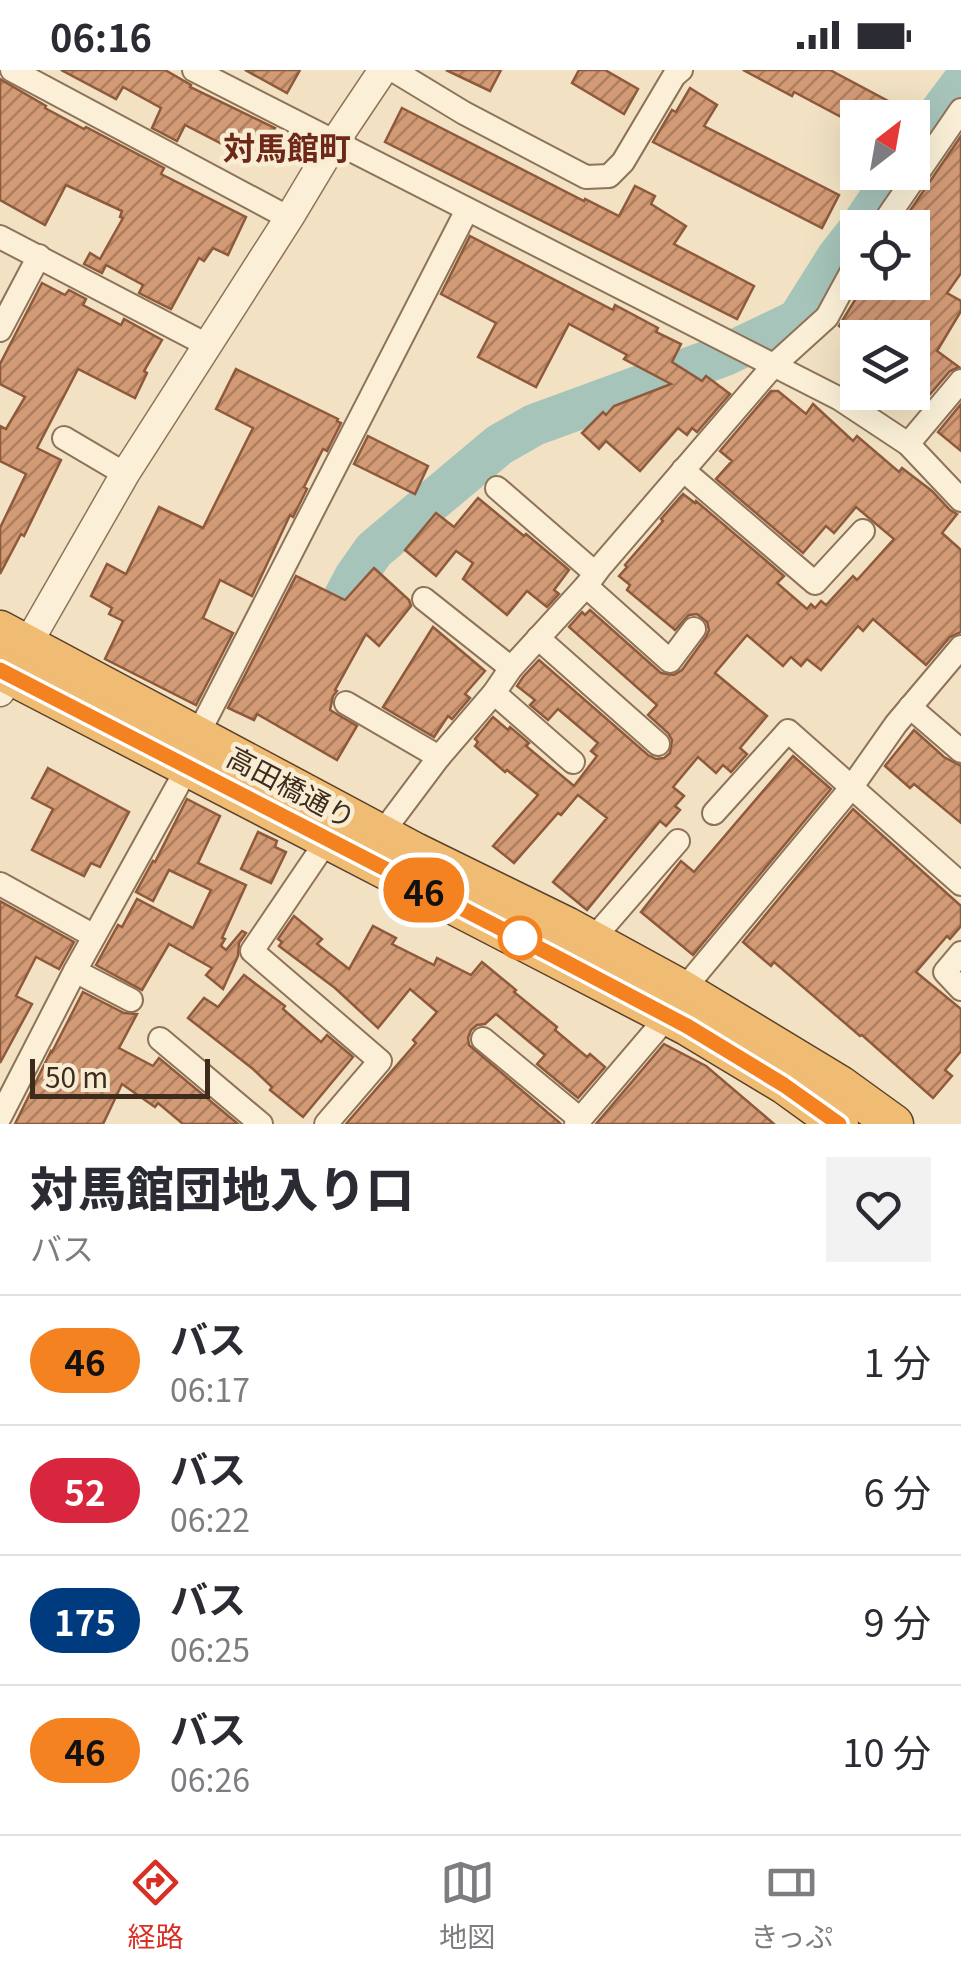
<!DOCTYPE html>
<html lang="ja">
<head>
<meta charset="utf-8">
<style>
	:root { --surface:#fff; --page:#f2f2f3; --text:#2b2b33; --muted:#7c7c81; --line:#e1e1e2; --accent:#d93025 }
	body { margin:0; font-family:Georgia,"Noto Sans JP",serif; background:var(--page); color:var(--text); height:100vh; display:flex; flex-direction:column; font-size:38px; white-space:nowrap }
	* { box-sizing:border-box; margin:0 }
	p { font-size:32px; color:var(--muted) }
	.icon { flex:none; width:55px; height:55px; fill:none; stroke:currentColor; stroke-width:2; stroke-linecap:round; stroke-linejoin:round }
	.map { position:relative; height:1054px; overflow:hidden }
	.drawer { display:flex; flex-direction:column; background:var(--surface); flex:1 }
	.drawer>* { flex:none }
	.badge { padding:0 20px; border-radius:32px; font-size:35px; line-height:65px }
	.needle { width:65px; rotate:31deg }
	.fabs { position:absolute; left:840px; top:30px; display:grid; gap:20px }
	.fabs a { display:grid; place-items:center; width:90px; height:90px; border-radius:0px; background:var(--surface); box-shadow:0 10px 40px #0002; font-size:50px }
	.scale { position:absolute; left:30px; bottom:25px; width:180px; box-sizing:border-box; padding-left:10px; border:5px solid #3d2b1d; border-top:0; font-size:28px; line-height:35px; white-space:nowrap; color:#3d2b1d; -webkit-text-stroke:8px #f8edd3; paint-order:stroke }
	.map>.badge { position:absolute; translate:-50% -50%; box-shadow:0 0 0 5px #fff }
	.round { display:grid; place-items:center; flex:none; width:105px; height:105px; border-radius:0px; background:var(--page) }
	.head { display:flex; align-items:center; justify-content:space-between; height:170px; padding:0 30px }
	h1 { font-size:48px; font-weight:800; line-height:75px }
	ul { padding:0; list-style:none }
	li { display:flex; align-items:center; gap:30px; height:130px; padding:0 30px; border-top:2px solid var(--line) }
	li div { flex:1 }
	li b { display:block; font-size:38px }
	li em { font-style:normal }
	li .badge { min-width:110px; font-weight:700; text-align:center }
	.status { display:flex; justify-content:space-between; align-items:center; height:70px; padding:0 50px; background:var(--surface); direction:ltr }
	.status svg { height:28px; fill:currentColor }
	.dock { display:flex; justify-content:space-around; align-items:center; height:140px; border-top:2px solid var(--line); background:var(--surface); font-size:28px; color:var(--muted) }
	.dock a { display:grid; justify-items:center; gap:5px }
	.dock .active { color:var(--accent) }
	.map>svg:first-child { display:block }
</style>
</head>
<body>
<div class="status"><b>06:16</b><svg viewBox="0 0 49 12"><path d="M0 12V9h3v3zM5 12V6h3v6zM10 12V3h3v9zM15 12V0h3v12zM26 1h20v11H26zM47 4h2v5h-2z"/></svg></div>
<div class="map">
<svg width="961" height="1054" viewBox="0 0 961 1054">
	<defs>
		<pattern id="building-hatch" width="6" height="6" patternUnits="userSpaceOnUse" patternTransform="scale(2.5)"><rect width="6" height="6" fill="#d39a76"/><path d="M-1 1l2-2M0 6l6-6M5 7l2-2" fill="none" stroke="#ac7e60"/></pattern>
	</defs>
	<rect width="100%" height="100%" fill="#f2e2c3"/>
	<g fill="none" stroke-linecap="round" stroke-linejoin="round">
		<g stroke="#a6c4ba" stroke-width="42">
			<polyline points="912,80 961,15"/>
			<polyline points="860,158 898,102"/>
			<polyline points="317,579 355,507 374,480 499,375 534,355 725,285 798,250 837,188 858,161"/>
		</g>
	</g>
	<g fill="url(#building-hatch)" stroke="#8f5a3c" stroke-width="2.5">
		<polygon points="61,0 165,0 191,15 190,17 275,58 256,90 227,74 226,76 185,55 177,71 152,58 161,38 123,17 116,29"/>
		<polygon points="245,0 300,0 287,23"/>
		<polygon points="446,0 501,0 490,21"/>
		<polygon points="579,0 605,0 638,19 624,44 572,13"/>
		<polygon points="743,0 830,0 890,32 881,48 858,48 858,56 794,22 792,26"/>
		<polygon points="0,9 46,36 45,38 84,59 86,57 164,98 161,104 246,147 228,185 213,178 204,191 199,188 171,239 139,223 143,215 106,195 102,203 84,194 90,183 100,189 123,148 120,147 122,141 66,115 45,155 0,130"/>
		<polygon points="690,18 717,35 704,56 839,125 822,158 653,72 672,40 676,42"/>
		<polygon points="402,38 584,131 585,129 619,146 635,116 655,126 651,134 686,156 674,174 754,216 737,249 385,72"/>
		<polygon points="961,66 961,203 947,223 961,231 961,241 937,281 959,297 950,301 925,330 912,321 912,268 856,268 839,256 866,212 912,212 912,153 905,148"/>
		<polygon points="470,166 613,240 615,235 658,258 656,262 681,274 672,292 702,311 706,306 730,324 697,362 692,358 687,365 678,358 640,401 606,371 599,379 582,363 603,342 606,345 614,336 671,314 624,289 627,285 569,254 536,317 478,287 496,253 441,224"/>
		<polygon points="42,213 65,225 69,220 86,229 83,235 121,255 124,249 162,270 144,301 147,303 135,328 78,299 37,378 61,390 24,466 21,464 0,504 0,458 26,404 0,391 0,356 6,359 25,327 0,314 0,294"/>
		<polygon points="236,299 338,349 337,351 341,353 327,381 323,379 304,417 307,419 293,447 290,445 252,526 220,510 203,548 233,563 196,635 105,589 123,551 109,544 112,538 91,526 107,494 126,504 159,437 203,458 253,358 216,339"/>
		<polygon points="771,321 778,321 806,344 813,334 853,371 857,366 899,402 902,398 932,421 950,440 957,444 942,463 961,480 961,562 950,567 926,595 873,549 863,561 858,556 821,600 807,589 801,596 791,587 783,596 747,565 715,603 767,646 740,678 747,684 731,702 723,695 716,703 698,687 673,717 684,726 675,736 680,740 666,756 660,751 587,840 553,812 607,748 578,725 561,745 558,743 514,793 493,776 538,725 507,700 505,702 475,676 478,672 475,669 493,647 508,660 510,657 529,673 526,676 574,716 597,686 591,681 598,673 558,639 548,650 530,635 535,630 517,616 523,607 539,590 648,685 656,689 664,688 670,683 672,670 668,663 648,645 657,635 569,557 582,542 585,545 590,540 661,603 674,605 682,600 706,567 709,560 707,552 697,544 689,545 675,560 627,520 630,515 619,506 627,497 625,495 663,451 661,449 683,424 695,433 696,431 784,506 777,513 807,539 811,534 815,538 821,531 826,535 853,506 857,510 894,469 856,437 834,463 826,456 803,483 716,409 732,391 720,381"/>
		<polygon points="961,334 961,381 938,362"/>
		<polygon points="368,366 428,396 415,424 354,394"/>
		<polygon points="478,428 524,466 526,464 569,500 554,520 559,524 547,537 527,521 507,545 463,509 473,493 456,481 436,506 405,480 436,443 454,457"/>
		<polygon points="374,498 409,530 411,536 379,576 366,564 335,620 337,621 333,626 330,640 357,656 337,690 257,644 254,650 228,638 296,506 345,530"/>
		<polygon points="433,557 485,601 465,624 470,628 452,649 448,646 434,667 383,637"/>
		<polygon points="914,660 944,687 961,696 961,753 914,714 910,718 885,696"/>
		<polygon points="793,686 831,719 693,885 641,842 681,791 694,802"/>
		<polygon points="48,698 129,742 100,797 91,793 84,806 32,780 53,739 32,728"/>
		<polygon points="187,729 220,746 198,793 246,815 222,868 225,869 221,876 226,880 242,861 246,863 239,873 238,886 223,919 206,905 212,898 169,874 142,920 96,895 118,855 122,857 137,829 193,858 211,820 169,800 153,831 136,822 153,791 155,792"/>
		<polygon points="853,739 961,836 961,856 950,869 947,866 916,902 961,939 961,981 945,1000 952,1006 933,1028 862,965 860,966 774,892 771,896 743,872"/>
		<polygon points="258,762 277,771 275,777 286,782 271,813 241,799"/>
		<polygon points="0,831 74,872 59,899 36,887 16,926 32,934 0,993"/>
		<polygon points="294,846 322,869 317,874 349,899 373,856 396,868 392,874 434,895 437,888 471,905 482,892 516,920 514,922 557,957 555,960 587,987 590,984 605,997 578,1028 537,994 545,985 496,944 485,954 477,955 471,960 468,968 469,975 561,1054 346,1054 416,973 413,970 437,942 410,919 378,958 335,918 279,876 282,872 278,869"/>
		<polygon points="244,905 285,936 283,939 321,972 327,965 353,987 303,1047 270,1020 272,1017 253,999 188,948 204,928 218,937"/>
		<polygon points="83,922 124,943 137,944 119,978 153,996 159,988 238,1054 183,1054 158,1033 155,1037 122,1014 103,1054 15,1054 51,981 52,982"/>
		<polygon points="664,974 706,996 774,1054 596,1054"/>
	</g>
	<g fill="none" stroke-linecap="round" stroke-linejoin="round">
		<g stroke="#8e7358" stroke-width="26">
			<g id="minor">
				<polyline points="12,0 289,148"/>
				<polyline points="194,0 840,329 908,374 961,430"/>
				<polyline points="393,0 464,43 586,107 609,106 623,92 674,6 681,0"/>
				<polyline points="880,158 961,40"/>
				<polyline points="0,167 207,275"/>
				<polyline points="0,260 39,186"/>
				<polyline points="64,368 125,404"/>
				<polyline points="908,374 961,311"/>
				<polyline points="683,400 815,513 863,461"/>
				<polyline points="497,418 595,503"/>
				<polyline points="586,516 670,591 694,559"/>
				<polyline points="424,529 511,598"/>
				<polyline points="538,568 658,674"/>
				<polyline points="494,623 573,692"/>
				<polyline points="346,633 439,687"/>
				<polyline points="910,637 961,681"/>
				<polyline points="197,666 467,140"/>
				<polyline points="714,743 788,661 961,814"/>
				<polyline points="382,763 439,687 494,623 511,598 586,516 601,496 774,295 827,247 858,190"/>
				<polyline points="0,814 94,866"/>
				<polyline points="592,870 678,771"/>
				<polyline points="961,883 945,902 961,919"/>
				<polyline points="75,901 131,930"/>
				<polyline points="683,920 851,718 896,654 961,577"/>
				<polyline points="160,969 261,1054"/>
				<polyline points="483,969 580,1049"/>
				<polyline points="0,1047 75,901 188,697"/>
				<polyline points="326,1054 380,991 252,881 328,769"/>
				<polyline points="576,1054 668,946"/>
			</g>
		</g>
		<g stroke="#8e7358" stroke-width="31">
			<polyline id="tertiary" points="0,622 125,404 289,148 334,73 383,0"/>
		</g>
		<g stroke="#5b412c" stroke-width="41">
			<g id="trunk">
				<polyline points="0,560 415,782 566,856 683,920 840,1015 894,1054"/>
				<polyline points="0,600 687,956 785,1015 839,1054"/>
			</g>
		</g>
		<use href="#minor" stroke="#fbf0d7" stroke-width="22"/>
		<use href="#tertiary" stroke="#fbf0d7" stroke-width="28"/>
		<use href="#trunk" stroke="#f0bb72" stroke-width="38"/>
	</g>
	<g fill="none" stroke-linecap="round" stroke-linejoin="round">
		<g stroke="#fff" stroke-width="22">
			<polyline id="line" points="0,600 556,887 687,956 784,1015 839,1054"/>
		</g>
		<use href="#line" stroke="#f58220" stroke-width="15"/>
	</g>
	<circle fill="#fff" stroke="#f58220" stroke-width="5" cx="520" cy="868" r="20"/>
	<g text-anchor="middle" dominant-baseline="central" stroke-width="9" stroke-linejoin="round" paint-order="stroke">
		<g font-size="28" fill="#3d2b1d" stroke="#f8edd3">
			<text transform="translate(292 716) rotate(28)">高田橋通り</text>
		</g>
		<g font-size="32" font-weight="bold" fill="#6d2819" stroke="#f8edd3">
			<text x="287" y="76">対馬館町</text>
		</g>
	</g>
</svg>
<div class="fabs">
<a><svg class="needle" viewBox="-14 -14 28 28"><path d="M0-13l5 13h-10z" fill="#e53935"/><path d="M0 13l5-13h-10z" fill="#7c7c81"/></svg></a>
<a><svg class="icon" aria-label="locate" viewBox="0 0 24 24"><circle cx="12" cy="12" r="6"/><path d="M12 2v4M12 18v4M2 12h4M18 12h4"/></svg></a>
<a><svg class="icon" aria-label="layers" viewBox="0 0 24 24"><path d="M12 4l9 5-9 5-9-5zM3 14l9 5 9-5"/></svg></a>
</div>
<div class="scale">50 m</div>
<b class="badge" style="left:424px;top:820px;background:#f58220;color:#111">46</b>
</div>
<section class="drawer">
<div class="head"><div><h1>対馬館団地入り口</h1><p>バス</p></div><a class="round"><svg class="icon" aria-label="heart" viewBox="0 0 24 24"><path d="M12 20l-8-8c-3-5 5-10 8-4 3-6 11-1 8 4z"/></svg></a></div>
<ul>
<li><span class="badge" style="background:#f58220;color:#111">46</span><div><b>バス</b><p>06:17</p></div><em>1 分</em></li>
<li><span class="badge" style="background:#d7263d;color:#fff">52</span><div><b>バス</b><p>06:22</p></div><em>6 分</em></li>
<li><span class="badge" style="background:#003b80;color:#fff">175</span><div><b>バス</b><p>06:25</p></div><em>9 分</em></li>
<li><span class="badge" style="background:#f58220;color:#111">46</span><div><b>バス</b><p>06:26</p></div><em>10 分</em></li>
</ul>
</section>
<nav class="dock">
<a class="active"><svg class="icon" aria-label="directions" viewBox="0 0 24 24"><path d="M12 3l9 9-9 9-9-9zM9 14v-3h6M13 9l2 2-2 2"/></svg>経路</a>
<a><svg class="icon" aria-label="map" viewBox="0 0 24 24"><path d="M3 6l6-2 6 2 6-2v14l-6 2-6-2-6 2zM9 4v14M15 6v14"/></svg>地図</a>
<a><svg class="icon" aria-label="tickets" viewBox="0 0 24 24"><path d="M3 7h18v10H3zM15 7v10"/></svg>きっぷ</a>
</nav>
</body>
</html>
